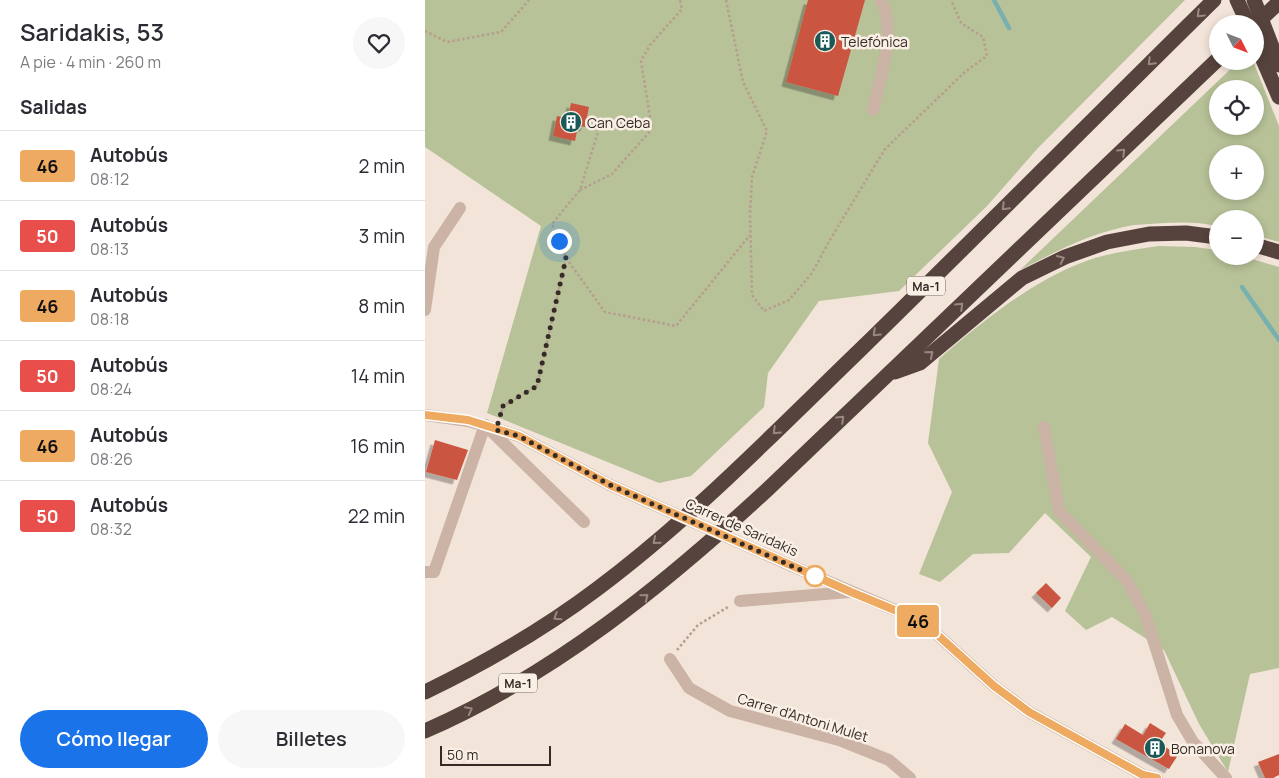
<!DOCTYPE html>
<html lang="es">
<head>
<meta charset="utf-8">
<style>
	:root { --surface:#fff; --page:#f7f7f7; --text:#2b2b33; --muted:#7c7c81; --line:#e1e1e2; --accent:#1a73e8 }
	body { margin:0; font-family:Manrope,sans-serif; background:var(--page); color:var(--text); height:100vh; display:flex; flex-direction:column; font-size:19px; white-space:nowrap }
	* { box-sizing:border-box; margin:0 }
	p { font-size:16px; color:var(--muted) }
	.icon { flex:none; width:28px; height:28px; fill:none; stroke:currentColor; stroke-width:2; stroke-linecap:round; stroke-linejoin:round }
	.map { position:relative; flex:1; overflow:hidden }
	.details { display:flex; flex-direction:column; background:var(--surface); width:425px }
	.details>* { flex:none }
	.badge { padding:0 10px; border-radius:4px; font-size:18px; line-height:32px }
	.needle { width:32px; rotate:132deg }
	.tools { position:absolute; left:784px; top:15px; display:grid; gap:10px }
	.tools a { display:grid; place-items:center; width:55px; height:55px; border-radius:50%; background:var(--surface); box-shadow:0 2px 8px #0003; font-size:25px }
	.scale { position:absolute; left:15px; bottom:12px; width:111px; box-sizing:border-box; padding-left:5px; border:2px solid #362a26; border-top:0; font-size:14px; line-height:18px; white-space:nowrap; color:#362a26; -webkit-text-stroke:4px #faefe5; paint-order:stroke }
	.you { position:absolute; width:25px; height:25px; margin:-12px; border:4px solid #fff; border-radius:50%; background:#1a73e8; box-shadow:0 0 0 8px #1a73e833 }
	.map>.badge { position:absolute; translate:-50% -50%; box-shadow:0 0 0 2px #fff }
	h2 { padding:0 20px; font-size:19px; line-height:45px }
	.round { display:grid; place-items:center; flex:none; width:52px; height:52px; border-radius:26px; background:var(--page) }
	.head { display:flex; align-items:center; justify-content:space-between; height:85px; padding:0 20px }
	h1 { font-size:24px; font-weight:600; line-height:38px }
	.cta { display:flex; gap:10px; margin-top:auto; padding:10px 20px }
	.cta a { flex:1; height:58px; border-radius:30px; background:var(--accent); color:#fff; font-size:20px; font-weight:600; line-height:58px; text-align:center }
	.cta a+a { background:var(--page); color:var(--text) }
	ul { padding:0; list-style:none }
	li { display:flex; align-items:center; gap:15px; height:70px; padding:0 20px; border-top:1px solid var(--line) }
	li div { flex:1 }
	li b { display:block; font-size:19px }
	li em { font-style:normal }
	li .badge { min-width:55px; font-weight:700; text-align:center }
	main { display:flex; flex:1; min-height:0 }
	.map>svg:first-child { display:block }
</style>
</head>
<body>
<main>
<section class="details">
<div class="head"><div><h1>Saridakis, 53</h1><p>A pie · 4 min · 260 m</p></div><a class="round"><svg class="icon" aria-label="heart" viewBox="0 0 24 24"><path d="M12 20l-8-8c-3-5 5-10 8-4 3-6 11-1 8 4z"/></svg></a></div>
<h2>Salidas</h2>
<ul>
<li><span class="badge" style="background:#eeaa60;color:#111">46</span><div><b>Autobús</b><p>08:12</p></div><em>2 min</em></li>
<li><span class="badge" style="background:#e84f4a;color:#fff">50</span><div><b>Autobús</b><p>08:13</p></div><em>3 min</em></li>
<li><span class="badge" style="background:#eeaa60;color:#111">46</span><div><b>Autobús</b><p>08:18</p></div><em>8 min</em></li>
<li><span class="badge" style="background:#e84f4a;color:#fff">50</span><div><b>Autobús</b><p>08:24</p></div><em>14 min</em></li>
<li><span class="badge" style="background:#eeaa60;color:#111">46</span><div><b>Autobús</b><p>08:26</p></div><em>16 min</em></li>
<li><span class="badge" style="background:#e84f4a;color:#fff">50</span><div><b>Autobús</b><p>08:32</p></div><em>22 min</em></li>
</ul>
<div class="cta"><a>Cómo llegar</a><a>Billetes</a></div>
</section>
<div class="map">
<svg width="854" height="778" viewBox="0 0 854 778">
	<defs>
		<filter id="shadow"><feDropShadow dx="-4.5" dy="4.5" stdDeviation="0" flood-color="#0004"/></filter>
	</defs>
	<rect width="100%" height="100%" fill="#f2e4d9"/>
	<g fill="#b7c298" fill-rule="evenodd">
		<polygon points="0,0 760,0 612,149 562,206 474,291 394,301 343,373 339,407 266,476 234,483 62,413 116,226 0,147"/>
		<path d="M814,61H828L854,126V242L830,235V219H792V226C775,222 757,222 739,223C729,224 719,224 709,225C667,232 632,251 595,270ZM792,89H830V126H792ZM792,154H830V191H792Z"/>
		<path d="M734,246L770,247L792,250V256H817L854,267V668L825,674L803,772L774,724L739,650L687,617L661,630L640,611L666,557L620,513L584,553L548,554L515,582L494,574L527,492L503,443L514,359C554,324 606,282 656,263C681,253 708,250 734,246Z"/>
	</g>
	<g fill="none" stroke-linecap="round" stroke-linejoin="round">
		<g stroke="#77b0ae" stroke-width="4.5">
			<polyline points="569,0 584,28"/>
			<polyline points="817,287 854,340"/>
		</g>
	</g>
	<g fill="#ca553f" filter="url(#shadow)">
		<polygon points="383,0 440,0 413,96 361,82"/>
		<polygon points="146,103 164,107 160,127 153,126 150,141 128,136 132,116 143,118"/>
		<polygon points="10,440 43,450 32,480 1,472"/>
		<polygon points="621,583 636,598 627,608 611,593"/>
		<polygon points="725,723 741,733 734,743 753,755 744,769 691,739 700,724 718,735"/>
		<polygon points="854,754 854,775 848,778 840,778 833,762"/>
	</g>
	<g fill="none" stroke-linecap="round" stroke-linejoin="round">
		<g stroke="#b69d8f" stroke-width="2.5" stroke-dasharray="2.5 2.5" stroke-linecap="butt">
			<polyline points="301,0 318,82 342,131 327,177 325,214 327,295 339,311 364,300 387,273 406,238 460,149 541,71 562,56 558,37 536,23 526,0"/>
			<polyline points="0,31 22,42 76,32 104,0"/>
			<polyline points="155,190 187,174 227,129"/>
			<polyline points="141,258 180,312 251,326 325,235"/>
			<polyline points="75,417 78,406 112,386 141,258 127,224 155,190 177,119 227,129 216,61 225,45 257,9 255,0"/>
			<polyline points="252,650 273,625 303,607"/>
		</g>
		<g stroke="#cbb3a5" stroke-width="12">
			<path d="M448,110C455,78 472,31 456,0"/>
			<polyline points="0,310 9,247 35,208"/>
			<polyline points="0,415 43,421 94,436 185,485"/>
			<polyline points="619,427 634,511 702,581 720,614 752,715 768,742 801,778"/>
			<polyline points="367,566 484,616 506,629 569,686 604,712 718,775 732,778"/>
			<polyline points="0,572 9,572 60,425 159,522"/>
			<polyline points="315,601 424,592"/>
			<polyline points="245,659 264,688 305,711 414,740 464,760 485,778"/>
		</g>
		<g stroke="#57433d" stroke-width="15">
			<polyline points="812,0 823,24"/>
			<polyline points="829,0 854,65"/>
			<polyline points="830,41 854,97"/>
			<polyline points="830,245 854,252"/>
			<polyline points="470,372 495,363 597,278 640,257 682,242 724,234 761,233 792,237"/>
			<path d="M0,692C60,663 119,629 172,589C267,518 350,432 435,350C554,234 671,116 789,0"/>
			<path d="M0,731C130,674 239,585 343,489L792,60"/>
		</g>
		<polyline stroke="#cbb3a5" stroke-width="12" points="185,485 367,566"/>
		<polyline stroke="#57433d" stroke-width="15" points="830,25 854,2"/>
	</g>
	<defs><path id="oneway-chevron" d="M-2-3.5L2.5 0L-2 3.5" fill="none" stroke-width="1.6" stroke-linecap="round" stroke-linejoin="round" transform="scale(1.25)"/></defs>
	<g stroke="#988880">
		<use href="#oneway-chevron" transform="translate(775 14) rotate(136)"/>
		<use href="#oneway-chevron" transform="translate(726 62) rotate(135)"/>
		<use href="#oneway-chevron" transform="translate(697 152) rotate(-44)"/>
		<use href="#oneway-chevron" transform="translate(580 207) rotate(135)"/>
		<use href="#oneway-chevron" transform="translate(636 259) rotate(-25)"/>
		<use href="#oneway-chevron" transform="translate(535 306) rotate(-44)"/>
		<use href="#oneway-chevron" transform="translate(451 333) rotate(136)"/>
		<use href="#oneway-chevron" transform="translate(505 354) rotate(-40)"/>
		<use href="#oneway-chevron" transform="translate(416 419) rotate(-44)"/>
		<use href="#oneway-chevron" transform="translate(351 431) rotate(136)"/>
		<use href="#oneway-chevron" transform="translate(231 541) rotate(140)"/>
		<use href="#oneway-chevron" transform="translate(220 597) rotate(-39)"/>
		<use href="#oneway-chevron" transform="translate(132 617) rotate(147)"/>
		<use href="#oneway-chevron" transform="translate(44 710) rotate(-27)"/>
	</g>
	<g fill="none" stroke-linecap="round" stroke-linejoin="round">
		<g stroke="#fff" stroke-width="11">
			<polyline id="line" points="0,415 43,420 94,436 185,485 426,592 484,616 506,629 569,686 604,712 718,775 732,778"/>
		</g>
		<use href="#line" stroke="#eeaa60" stroke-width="8"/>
		<polyline stroke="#362a26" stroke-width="5" stroke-dasharray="0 9" points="134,241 141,258 112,386 78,406 71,430 94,436 185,485 396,579 390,576"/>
	</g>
	<defs>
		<g id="building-disc" transform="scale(1.125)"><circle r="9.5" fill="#1a5958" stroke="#faefe5"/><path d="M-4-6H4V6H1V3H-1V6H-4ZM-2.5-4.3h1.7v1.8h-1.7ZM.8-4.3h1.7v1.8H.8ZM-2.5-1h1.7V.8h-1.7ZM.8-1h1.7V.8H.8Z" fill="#fff"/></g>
	</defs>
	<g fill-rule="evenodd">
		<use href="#building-disc" x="400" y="41"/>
		<use href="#building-disc" x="146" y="122"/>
		<use href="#building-disc" x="730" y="748"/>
	</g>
	<circle fill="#fff" stroke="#eeaa60" stroke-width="2.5" cx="390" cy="576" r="10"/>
	<g text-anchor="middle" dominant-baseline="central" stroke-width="5" stroke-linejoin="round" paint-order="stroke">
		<g fill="#faefe5" stroke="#71655f" stroke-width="1">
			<rect x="482" y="276.5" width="38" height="19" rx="4"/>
			<rect x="74" y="673.5" width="38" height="19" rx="4"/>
		</g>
		<g font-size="12" font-weight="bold" fill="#362a26">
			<text x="501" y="286">Ma-1</text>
			<text x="93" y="683">Ma-1</text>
		</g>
		<g font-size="14" fill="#362a26" stroke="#faefe5" text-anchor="start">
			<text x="416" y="41">Telefónica</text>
			<text x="162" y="122">Can Ceba</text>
			<text x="746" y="748">Bonanova</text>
		</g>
		<g font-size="14" fill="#362a26" stroke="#faefe5">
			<text transform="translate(317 527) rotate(24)">Carrer de Saridakis</text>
			<text transform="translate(378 717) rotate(17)">Carrer d'Antoni Mulet</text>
		</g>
	</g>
</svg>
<div class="tools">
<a><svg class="needle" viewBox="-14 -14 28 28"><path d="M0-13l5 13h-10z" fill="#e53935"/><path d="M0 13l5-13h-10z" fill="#7c7c81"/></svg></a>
<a><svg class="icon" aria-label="locate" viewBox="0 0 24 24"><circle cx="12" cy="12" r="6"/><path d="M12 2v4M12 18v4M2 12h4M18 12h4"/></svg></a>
<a>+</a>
<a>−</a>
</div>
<div class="scale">50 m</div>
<div class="you" style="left:134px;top:241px"></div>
<b class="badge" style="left:493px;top:621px;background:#eeaa60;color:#111">46</b>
</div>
</main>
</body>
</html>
